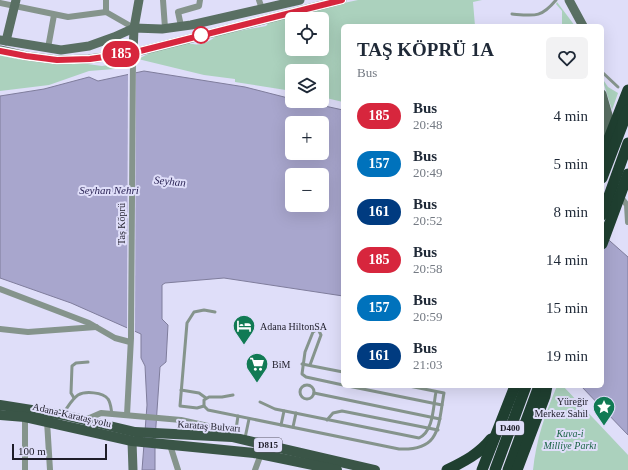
<!DOCTYPE html>
<html lang="en">
<head>
<meta charset="utf-8">
<style>
	:root { --surface:#fff; --page:#f2f2f3; --text:#1f2937; --muted:#747a83 }
	body { margin:0; font-family:Georgia,serif; background:var(--page); color:var(--text); height:100vh; display:flex; flex-direction:column; font-size:15px; white-space:nowrap }
	* { box-sizing:border-box; margin:0 }
	p { font-size:13px; color:var(--muted) }
	.icon { flex:none; width:22px; height:22px; fill:none; stroke:currentColor; stroke-width:2; stroke-linecap:round; stroke-linejoin:round }
	.map { position:relative; flex:1; overflow:hidden }
	.panel { position:absolute; left:341px; top:24px; width:263px; height:364px; display:flex; flex-direction:column; background:var(--surface); border-radius:6px; box-shadow:0 4px 16px #0002 }
	.panel>* { flex:none }
	.badge { padding:0 8px; border-radius:13px; font-size:14px; line-height:26px }
	.buttons { position:absolute; left:285px; top:12px; display:grid; gap:8px }
	.buttons a { display:grid; place-items:center; width:44px; height:44px; border-radius:6px; background:var(--surface); box-shadow:0 4px 16px #0002; font-size:20px }
	.scale { position:absolute; left:12px; bottom:10px; width:95px; box-sizing:border-box; padding-left:4px; border:2px solid #1e1d29; border-top:0; font-size:11px; line-height:14px; white-space:nowrap; color:#1e1d29; -webkit-text-stroke:3px #dfdef9; paint-order:stroke }
	.map>.badge { position:absolute; translate:-50% -50%; box-shadow:0 0 0 2px #fff }
	.round { display:grid; place-items:center; flex:none; width:42px; height:42px; border-radius:6px; background:var(--page) }
	.summary { display:flex; align-items:center; justify-content:space-between; height:68px; padding:0 16px }
	h1 { font-size:19px; font-weight:600; line-height:30px }
	ul { padding:0; list-style:none }
	li { display:flex; align-items:center; gap:12px; height:48px; padding:0 16px }
	li div { flex:1 }
	li b { display:block; font-size:15px }
	li em { font-style:normal }
	li .badge { min-width:44px; font-weight:700; text-align:center }
	.map>svg:first-child { display:block }
</style>
</head>
<body>
<div class="map">
<svg width="628" height="470" viewBox="0 0 628 470">
	<rect width="100%" height="100%" fill="#dfdef9"/>
	<g fill="#abd1bd" fill-rule="evenodd">
		<path d="M358,0H482L473,2L475,26H343V102L322,97V71H292V91L235,82V79L204,75L138,59L150,53L189,43C199,47 210,42 217,35L266,26L273,18ZM292,19H322V49H292Z"/>
		<polygon points="557,2 575,26 562,26 562,11 556,4"/>
		<polygon points="0,52 102,66 128,62 127,68 89,71 49,85 0,91"/>
		<polygon points="602,78 608,87 618,93 612,110"/>
		<path d="M557,386H563L628,455V470H533C536,440 545,414 557,386Z"/>
	</g>
	<g fill="#a8a6cd" stroke="#7f7d9c" fill-rule="evenodd">
		<path d="M144,71L245,87L292,99V101H302L343,110V296L224,278L165,283L162,285V319L168,325L166,362L160,367L155,440V470H142L147,405L145,366L141,358V334L71,303L0,278V96L44,89L89,77L98,81ZM292,123H322V153H292ZM292,175H322V205H292Z"/>
		<polygon points="602,234 628,257 628,435 581,386 602,386"/>
	</g>
	<polygon fill="#dfdef9" points="136,70 135,334 127,330 128,72"/>
	<g fill="none" stroke-linecap="round" stroke-linejoin="round">
		<g stroke="#85948c" stroke-width="3">
			<path d="M512,14C535,16 541,18 556,0"/>
			<polyline points="602,72 618,87"/>
			<polyline points="302,364 343,372"/>
			<polyline points="310,365 321,335 318,329 313,332 305,352 302,374 306,377 343,385"/>
			<circle cx="307" cy="392" r="7"/>
			<polyline points="348,386 442,405"/>
			<polyline points="181,390 199,393 206,398"/>
			<polyline points="314,393 440,419"/>
			<path d="M233,395L222,397H209L204,400V406L208,410L399,449C441,451 438,426 444,393L409,386"/>
			<polyline points="74,398 71,393 72,366 76,363 88,362"/>
			<path d="M260,402L275,409L419,438C434,431 433,406 436,392"/>
			<polyline points="204,406 197,408 180,406 187,323 194,312 204,310 215,312"/>
			<path d="M64,412C68,407 72,399 78,395C85,391 103,392 108,399C111,403 111,410 112,414"/>
			<polyline points="327,420 333,413 342,411 438,430"/>
			<polyline points="281,425 284,411"/>
			<polyline points="293,427 296,413"/>
			<polyline points="235,436 238,416"/>
			<polyline points="245,438 249,419"/>
		</g>
		<g stroke="#85948c" stroke-width="6">
			<polyline points="163,0 165,28"/>
			<polyline points="259,0 262,9"/>
			<polyline points="0,3 68,17 106,12 134,28"/>
			<polyline points="106,12 106,0"/>
			<polyline points="181,26 178,12 199,6 200,0"/>
			<polyline points="48,48 54,15"/>
			<polyline points="620,196 627,205 628,222"/>
			<polyline points="0,289 89,323 115,338 130,342"/>
			<polyline points="0,329 28,332 96,327"/>
			<polyline points="127,415 131,338 133,58"/>
			<polyline points="25,417 25,470"/>
			<polyline points="85,420 101,413 181,420 217,428 229,435"/>
			<polyline points="47,421 50,470"/>
			<polyline points="170,445 178,470"/>
			<polyline points="255,470 261,454"/>
		</g>
		<g stroke="#596f63" stroke-width="9">
			<polyline points="569,0 583,26"/>
			<polyline points="0,40 61,50 89,46 114,37 134,28 162,29 191,25 300,0"/>
			<polyline points="6,41 16,0"/>
			<polyline points="0,50 26,56 57,60 89,59 133,53 342,0"/>
			<polyline points="133,53 134,28 139,0"/>
			<polyline points="602,94 608,115 608,136"/>
			<polyline points="132,441 133,470"/>
		</g>
		<g stroke="#3a5547" stroke-width="10">
			<polyline points="0,405 63,415 135,432 232,437 375,470"/>
			<polyline points="0,415 25,417 132,441 254,453 337,470"/>
		</g>
		<g stroke="#1f3f30" stroke-width="11">
			<polyline points="602,156 628,90"/>
			<polyline points="602,178 628,110"/>
			<polyline points="602,215 628,143"/>
			<polyline points="602,244 628,174"/>
			<path d="M447,470C465,461 479,454 491,439"/>
			<polyline points="482,470 515,386"/>
			<polyline points="495,470 526,386"/>
			<polyline points="508,470 539,386"/>
			<polyline points="517,470 545,396 547,386"/>
		</g>
	</g>
	<g fill="none" stroke-linecap="round" stroke-linejoin="round">
		<g stroke="#fff" stroke-width="9">
			<polyline id="line" points="0,51 26,56 57,60 90,59 132,53 342,0"/>
		</g>
		<use href="#line" stroke="#d7263d" stroke-width="6"/>
	</g>
	<defs>
		<g id="hotel-pin" transform="scale(1.15)"><path d="M0 17L-7.5 6A9.5 9.5 0 1 1 7.5 6Z" fill="#117a54" stroke="#dfdef9"/><path d="M-6-4.5h1.5V1H6V5H4.5V3h-9V5H-6ZM-4 0a1.8 1.8 0 1 1 3.6 0ZM.5 0V-2.5h3Q6-2.5 6 0Z" fill="#fff"/></g>
		<g id="supermarket-pin" transform="scale(1.15)"><path d="M0 17L-7.5 6A9.5 9.5 0 1 1 7.5 6Z" fill="#117a54" stroke="#dfdef9"/><path d="M-6-5.5h2.5l.6 2H6L4.5 2H-2.5L-4.4-4H-6ZM-1.5 3.2a1.3 1.3 0 1 0 .1 0ZM3 3.2a1.3 1.3 0 1 0 .1 0Z" fill="#fff"/></g>
		<g id="sight-pin" transform="scale(1.15)"><path d="M0 17L-7.5 6A9.5 9.5 0 1 1 7.5 6Z" fill="#117a54" stroke="#dfdef9"/><path d="M0-6L1.8-2.2L6-1.7L2.9 1.2L3.7 5.4L0 3.3L-3.7 5.4L-2.9 1.2L-6-1.7L-1.8-2.2Z" fill="#fff"/></g>
	</defs>
	<g fill-rule="evenodd">
		<use href="#hotel-pin" x="244" y="326"/>
		<use href="#supermarket-pin" x="257" y="364"/>
		<use href="#sight-pin" x="604" y="407"/>
	</g>
	<circle fill="#fff" stroke="#d7263d" stroke-width="2" cx="201" cy="35" r="8"/>
	<g text-anchor="middle" dominant-baseline="central" stroke-width="4" stroke-linejoin="round" paint-order="stroke">
		<g fill="#dfdef9" stroke="#585767" stroke-width="1">
			<rect x="496" y="421" width="28" height="14" rx="3"/>
			<rect x="254" y="438" width="28" height="14" rx="3"/>
		</g>
		<g font-size="9" font-weight="bold" fill="#1e1d29">
			<text x="510" y="428">D400</text>
			<text x="268" y="445">D815</text>
		</g>
		<g font-size="10" fill="#1e1d29" stroke="#dfdef9">
			<text transform="translate(121 224) rotate(-90)">Taș Köprü</text>
			<text transform="translate(72 415) rotate(13)">Adana-Karataş yolu</text>
			<text transform="translate(209 426) rotate(4)">Karataş Bulvarı</text>
		</g>
		<g font-size="10" fill="#1e1d29" stroke="#dfdef9" text-anchor="start">
			<text x="260" y="326">Adana HiltonSA</text>
			<text x="272" y="364">BiM</text>
			<text x="588" y="401" text-anchor="end">Yüreğir<tspan x="588" dy="12">Merkez Sahil</tspan></text>
		</g>
		<g font-size="10" font-style="italic" fill="#1b6346" stroke="#dfdef9">
			<text x="570" y="433">Kuva-i<tspan x="570" dy="12">Milliye Parkı</tspan></text>
		</g>
		<g font-size="11" font-style="italic" fill="#2b2455" stroke="#dfdef9">
			<text transform="translate(170 181) rotate(5)">Seyhan</text>
			<text x="109" y="190">Seyhan Nehri</text>
		</g>
	</g>
</svg>
<div class="buttons">
<a><svg class="icon" aria-label="locate" viewBox="0 0 24 24"><circle cx="12" cy="12" r="6"/><path d="M12 2v4M12 18v4M2 12h4M18 12h4"/></svg></a>
<a><svg class="icon" aria-label="layers" viewBox="0 0 24 24"><path d="M12 4l9 5-9 5-9-5zM3 14l9 5 9-5"/></svg></a>
<a>+</a>
<a>−</a>
</div>
<div class="scale">100 m</div>
<b class="badge" style="left:121px;top:54px;background:#d7263d;color:#fff">185</b>
<section class="panel">
<div class="summary"><div><h1>TAŞ KÖPRÜ 1A</h1><p>Bus</p></div><a class="round"><svg class="icon" aria-label="heart" viewBox="0 0 24 24"><path d="M12 20l-8-8c-3-5 5-10 8-4 3-6 11-1 8 4z"/></svg></a></div>
<ul>
<li><span class="badge" style="background:#d7263d;color:#fff">185</span><div><b>Bus</b><p>20:48</p></div><em>4 min</em></li>
<li><span class="badge" style="background:#0072bc;color:#fff">157</span><div><b>Bus</b><p>20:49</p></div><em>5 min</em></li>
<li><span class="badge" style="background:#003b80;color:#fff">161</span><div><b>Bus</b><p>20:52</p></div><em>8 min</em></li>
<li><span class="badge" style="background:#d7263d;color:#fff">185</span><div><b>Bus</b><p>20:58</p></div><em>14 min</em></li>
<li><span class="badge" style="background:#0072bc;color:#fff">157</span><div><b>Bus</b><p>20:59</p></div><em>15 min</em></li>
<li><span class="badge" style="background:#003b80;color:#fff">161</span><div><b>Bus</b><p>21:03</p></div><em>19 min</em></li>
</ul>
</section>
</div>
</body>
</html>
